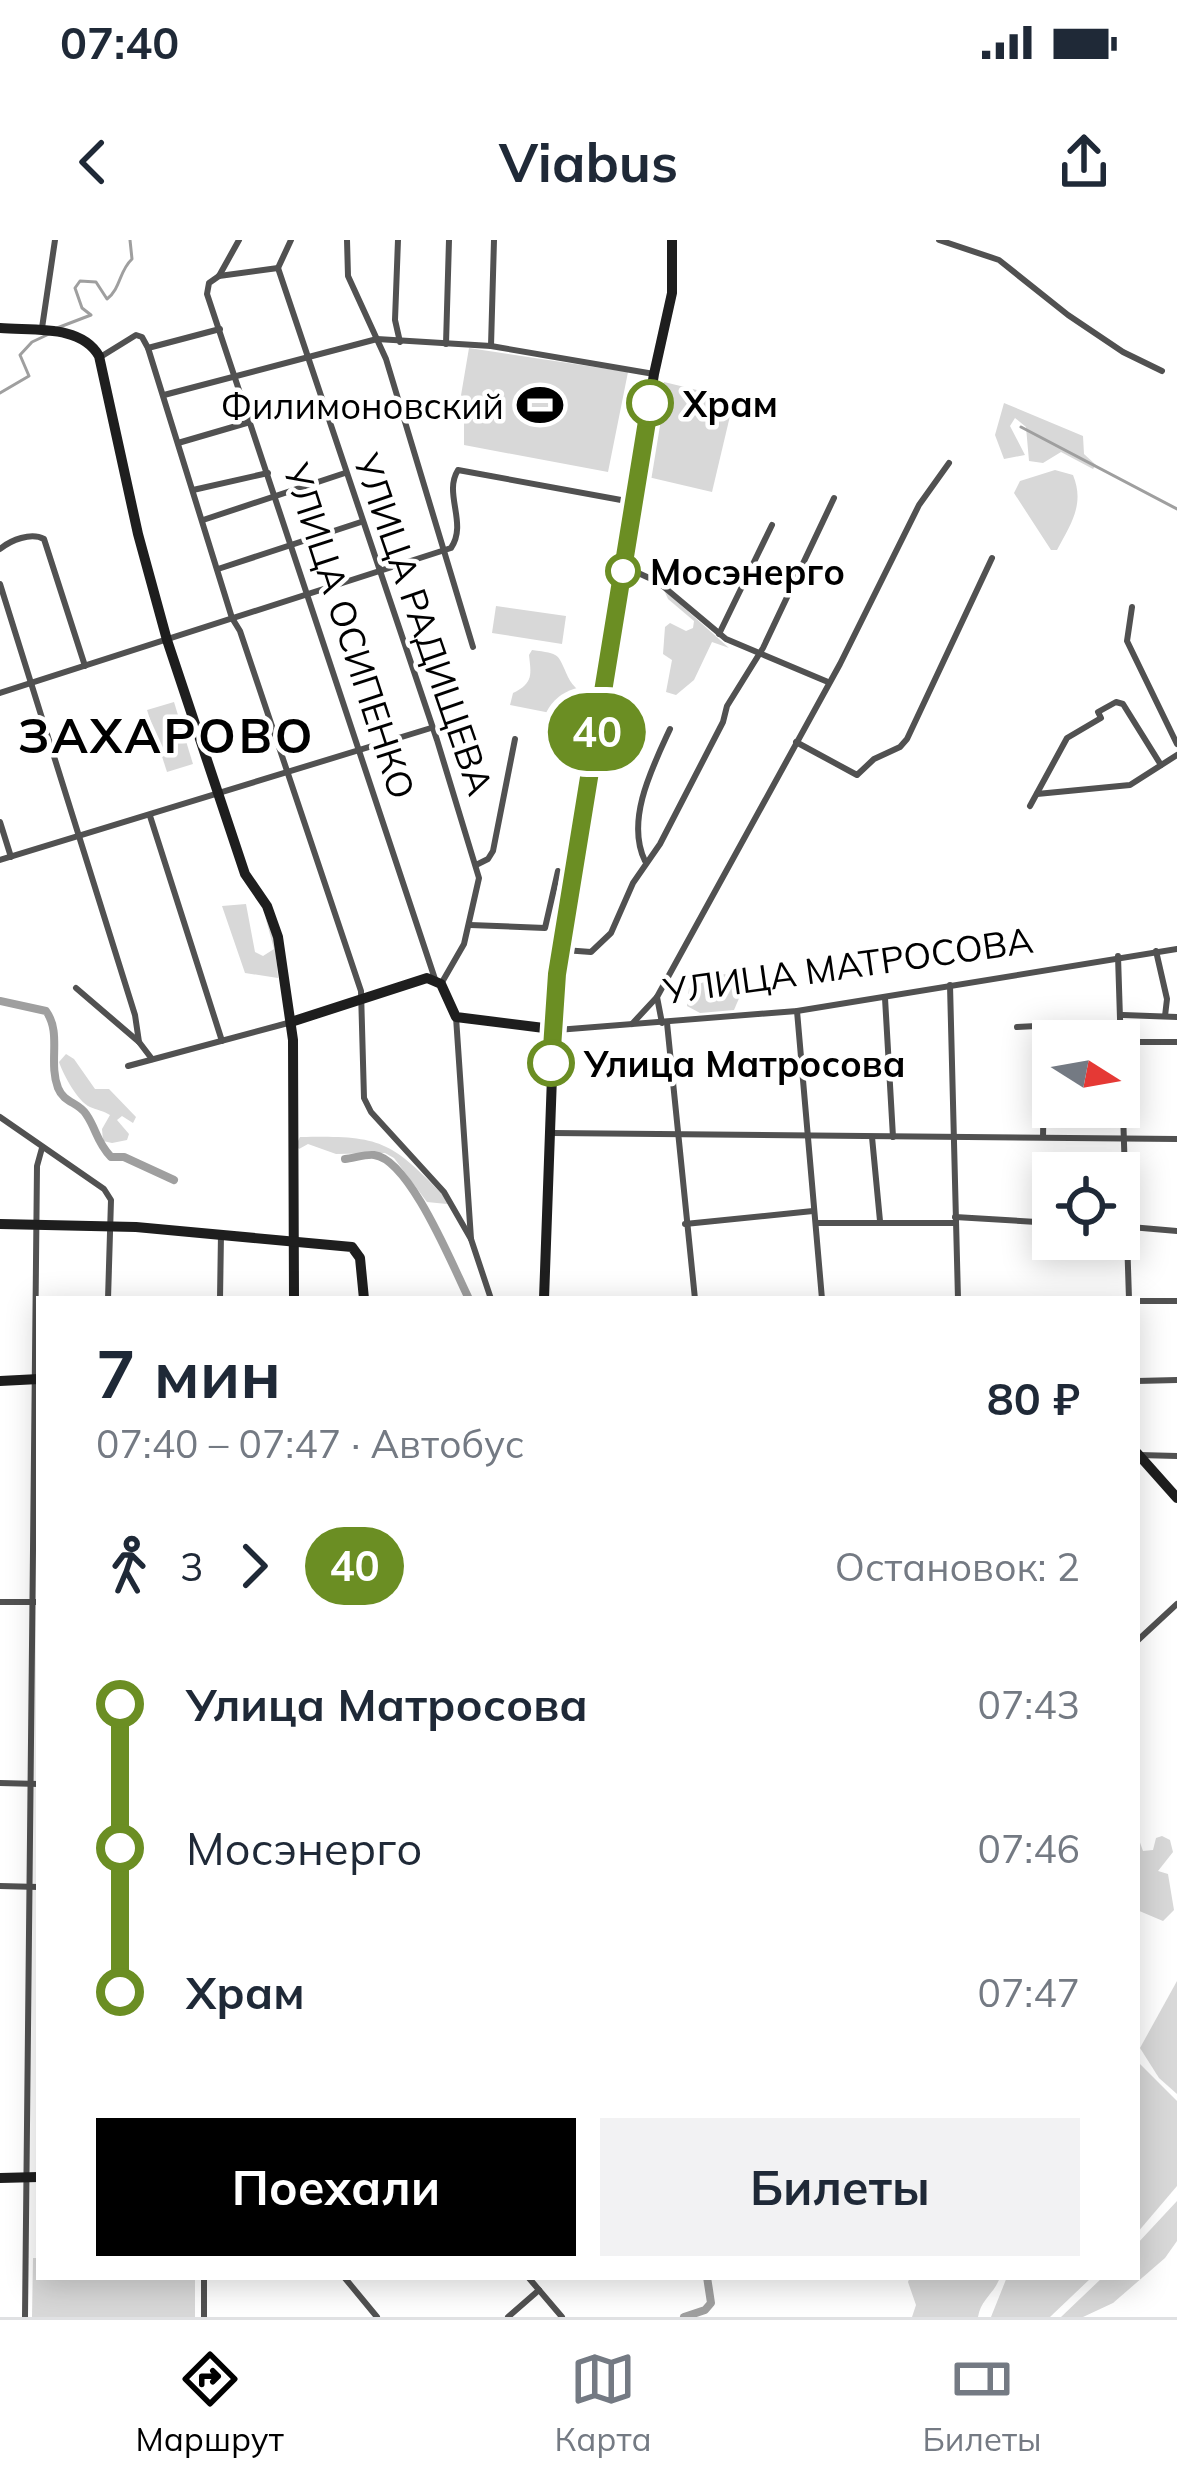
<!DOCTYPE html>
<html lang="ru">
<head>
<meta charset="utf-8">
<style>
	:root { --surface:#fff; --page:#f2f2f3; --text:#1f2937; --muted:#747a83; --line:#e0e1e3; --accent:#000 }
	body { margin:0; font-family:Mulish,sans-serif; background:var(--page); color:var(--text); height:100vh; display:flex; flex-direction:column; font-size:45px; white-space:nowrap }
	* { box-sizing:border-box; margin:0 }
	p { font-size:39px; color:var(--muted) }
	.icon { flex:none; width:66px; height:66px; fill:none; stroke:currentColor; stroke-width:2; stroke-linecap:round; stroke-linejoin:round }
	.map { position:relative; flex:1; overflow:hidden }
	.details { position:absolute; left:36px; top:1056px; width:1104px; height:984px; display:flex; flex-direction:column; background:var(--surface); border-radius:0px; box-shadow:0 6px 30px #0003 }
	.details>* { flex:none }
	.badge { padding:0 24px; border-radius:39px; font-size:42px; line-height:78px }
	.needle { width:78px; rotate:101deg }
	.fabs { position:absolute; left:1032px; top:780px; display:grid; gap:24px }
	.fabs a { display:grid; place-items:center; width:108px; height:108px; border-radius:0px; background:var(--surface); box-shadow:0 6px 30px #0003; font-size:60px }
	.map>.badge { position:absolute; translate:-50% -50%; box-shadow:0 0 0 6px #fff }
	.legs { display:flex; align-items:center; gap:18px; height:132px; padding:0 60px; font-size:39px }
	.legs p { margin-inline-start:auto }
	.head { display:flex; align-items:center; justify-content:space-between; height:204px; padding:0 60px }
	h1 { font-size:66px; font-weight:700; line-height:90px }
	.cta { display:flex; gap:24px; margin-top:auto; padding:24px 60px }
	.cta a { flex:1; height:138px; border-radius:0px; background:var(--accent); color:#fff; font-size:48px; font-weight:700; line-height:138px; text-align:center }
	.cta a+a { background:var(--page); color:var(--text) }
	ul { padding:0 60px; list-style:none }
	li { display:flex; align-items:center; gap:42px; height:144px; font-size:45px }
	li i { display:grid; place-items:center; width:18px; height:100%; margin:0 15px; background:currentColor }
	li i::after { content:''; width:30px; height:30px; margin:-15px; border:9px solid; border-radius:50%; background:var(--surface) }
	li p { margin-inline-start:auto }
	li:first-child i { background:linear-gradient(#0000 50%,currentColor 0) }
	li:last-child i { background:linear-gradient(currentColor 50%,#0000 0) }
	.status { display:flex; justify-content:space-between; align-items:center; height:84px; padding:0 60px; background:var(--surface); direction:ltr }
	.status svg { height:33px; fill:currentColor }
	header { display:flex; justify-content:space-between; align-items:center; height:156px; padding:0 60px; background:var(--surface); font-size:54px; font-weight:700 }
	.tabs { display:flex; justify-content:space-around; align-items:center; height:168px; border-top:3px solid var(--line); background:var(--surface); font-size:33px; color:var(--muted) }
	.tabs a { display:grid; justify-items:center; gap:6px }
	.tabs .active { color:var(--accent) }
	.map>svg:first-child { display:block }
</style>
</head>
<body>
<div class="status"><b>07:40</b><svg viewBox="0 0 49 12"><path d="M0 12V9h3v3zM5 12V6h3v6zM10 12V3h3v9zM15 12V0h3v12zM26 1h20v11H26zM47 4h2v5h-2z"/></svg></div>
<header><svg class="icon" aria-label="back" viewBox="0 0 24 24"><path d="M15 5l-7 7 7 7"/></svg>Viabus<svg class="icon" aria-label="share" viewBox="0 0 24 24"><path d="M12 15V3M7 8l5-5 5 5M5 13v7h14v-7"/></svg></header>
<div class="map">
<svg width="1177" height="2077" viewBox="0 0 1177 2077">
	<rect width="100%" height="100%" fill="#fff"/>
	<g fill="#d8d8d8">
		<polygon points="469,108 628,132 608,232 464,205 464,181 457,179"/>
		<polygon points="664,142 734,159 712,252 648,237"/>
		<polygon points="1004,163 1083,196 1084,214 1096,225 1093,229 1061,212 1043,223 1029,221 1026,187 1015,178 1010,186 1025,215 1004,219 995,195"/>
		<path d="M1055,230L1073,235C1085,264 1071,284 1057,310H1051L1014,253L1020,241Z"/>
		<polygon points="664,350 729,408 712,402 694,440 676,455 666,452 672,420 663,414 665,387 670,383 686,391 693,388 694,381 668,359"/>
		<polygon points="496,366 566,376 562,404 492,393"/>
		<path d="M532,410C561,414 557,413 568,437C573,448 582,451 586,462L581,479L510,465L513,453C534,443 531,434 529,415Z"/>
		<polygon points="174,462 193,524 167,532 147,470"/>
		<polygon points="246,664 255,712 263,716 274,709 265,676 275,701 278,738 245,733 222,666"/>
		<polygon points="724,734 740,739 740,756 734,770 700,773 687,766 689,748"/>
		<path d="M66,814L74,819L95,849H109L136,877L133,883L122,876L117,880L129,894L127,900L112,903L103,901L102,889L110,875C104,871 97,870 90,867C78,862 63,834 59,822Z"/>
		<path d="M300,897C382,895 391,901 447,959V964L427,962L394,918L385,913L336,914L308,904L299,909L296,905Z"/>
		<polygon points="1137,1594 1143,1611 1153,1610 1156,1598 1162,1596 1170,1600 1173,1612 1158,1631 1168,1634 1174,1670 1163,1681 1137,1670"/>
		<polygon points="1177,1741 1177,1854 1159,1838 1140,1808"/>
		<polygon points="1137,1821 1177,1861 1177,1946 1137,1993"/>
		<polygon points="1177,1961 1177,2001 1165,2018 1113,2063 1083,2077 1061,2077 1103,2037 1137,2037 1137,2004"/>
		<polygon points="33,2018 39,2018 39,2037 195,2037 195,2077 32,2077"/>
		<path d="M910,2037H1000C995,2053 981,2059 978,2077H912L916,2065L908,2042Z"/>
		<polygon points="1007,2037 1092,2037 1050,2077 991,2077"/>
	</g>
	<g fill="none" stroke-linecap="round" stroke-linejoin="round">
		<g stroke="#9f9f9f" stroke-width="3">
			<path d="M57,88L91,75L82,68L75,48L80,41L96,42L107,59C121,48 119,31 132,19L130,0"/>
			<polyline points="0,153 29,136 20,115 32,102 49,94"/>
			<polyline points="1021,187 1177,269"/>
		</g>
		<g stroke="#9f9f9f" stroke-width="8">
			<path d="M0,761L46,771C62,793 48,822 58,848C64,863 78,862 86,874C97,890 96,901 111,917H124L174,940"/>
			<path d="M345,919C354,918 366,914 374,915C410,919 454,1029 469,1059"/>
			<polyline points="684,2077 705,2070 711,2063 707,2037"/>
		</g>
		<g stroke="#515151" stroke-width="6">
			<polyline points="239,0 219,36 209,43 207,54 435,739"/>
			<polyline points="347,0 348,36 386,119 473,407"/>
			<polyline points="398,0 395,80 400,102"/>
			<polyline points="939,0 999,20 1068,75 1123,112 1162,131"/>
			<polyline points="278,28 437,500 479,638 464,704 441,744"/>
			<polyline points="278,28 291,0"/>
			<polyline points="219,36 278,28"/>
			<polyline points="42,88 55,0"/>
			<polyline points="446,104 449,0"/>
			<polyline points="491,106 494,0"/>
			<polyline points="148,108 220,89"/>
			<polyline points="102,116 136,95 142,97 148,108 232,378 240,391 361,751 364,858 371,872 444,952 471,999"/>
			<polyline points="164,155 377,99 491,106 654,134"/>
			<polyline points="178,203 250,182"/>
			<polyline points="193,250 268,233"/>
			<polyline points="203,280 345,233"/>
			<path d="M0,309C11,300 31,292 44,299L85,426"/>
			<polyline points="625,327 658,342 726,399 828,442"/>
			<polyline points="218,329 361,282"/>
			<polyline points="0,344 135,775 139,802 152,819"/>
			<polyline points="1132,367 1127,401 1177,504"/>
			<polyline points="719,394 772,285"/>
			<path d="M0,453L451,308C468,283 443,254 458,230L632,262"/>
			<polyline points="796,502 857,535 874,519 900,507 907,499 992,318"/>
			<polyline points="1037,554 1130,545 1177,515"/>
			<polyline points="1030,566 1067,498 1101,478 1098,472 1116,462 1123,464 1161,525"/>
			<polyline points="150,576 222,801"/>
			<polyline points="0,582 11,617"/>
			<polyline points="0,620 431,488"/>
			<path d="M645,621C625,580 653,526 670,489"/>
			<polyline points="476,625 488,619 493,611 515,499"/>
			<polyline points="470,685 545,688 558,631"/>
			<polyline points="564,710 591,712 611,693 633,643 660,604 723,482 727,466 763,408 834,258"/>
			<polyline points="1156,711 1167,759 1165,776"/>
			<polyline points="1118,716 1129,1059"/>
			<polyline points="950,745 958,1059"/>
			<polyline points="76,748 139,802"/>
			<polyline points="657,757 662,783"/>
			<polyline points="885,758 893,897"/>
			<polyline points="797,771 822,1059"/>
			<polyline points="1123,775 1177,777"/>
			<polyline points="456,777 471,999 491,1059"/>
			<polyline points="667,783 695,1059"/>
			<polyline points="632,784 657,757 840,424 919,265 949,223"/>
			<polyline points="1017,787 1095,783"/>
			<polyline points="557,790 797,771 1177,709"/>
			<polyline points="1123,802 1177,802"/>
			<polyline points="128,826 288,783"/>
			<polyline points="0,877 104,949 111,960 108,1059"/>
			<polyline points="552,893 1177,899"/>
			<polyline points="872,897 880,981"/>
			<polyline points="1043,897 1045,786"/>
			<polyline points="955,977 1053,983"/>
			<polyline points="817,983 954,983"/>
			<polyline points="685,984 813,971"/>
			<polyline points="1119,986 1177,991"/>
			<polyline points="220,1059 221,994"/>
			<polyline points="1137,1061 1177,1061"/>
			<polyline points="1137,1141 1177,1140"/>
			<polyline points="1139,1215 1177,1216"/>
			<polyline points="0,1362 39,1362"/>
			<polyline points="1137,1401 1177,1364"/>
			<polyline points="0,1543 39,1544"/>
			<polyline points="0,1646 39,1647"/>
			<polyline points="344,2037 377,2077"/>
			<polyline points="528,2037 562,2077"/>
			<polyline points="25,2077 37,926 42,908"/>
			<polyline points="204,2077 204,2037"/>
			<polyline points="508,2077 539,2050"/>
		</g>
		<g stroke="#1e1e1e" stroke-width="10">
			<path d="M0,88C32,91 81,84 99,116L138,294L167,400L245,634L267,666L278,697L293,800L294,1059"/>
			<polyline points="291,782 427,738 441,744 456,777 552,789"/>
			<polyline points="0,984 136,987 352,1007 360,1018 364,1059"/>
			<polyline points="544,1059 555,753 654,134 672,53 672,0"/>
			<polyline points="0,1141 39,1139"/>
			<polyline points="1137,1213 1177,1258"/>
			<polyline points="0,1938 39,1937"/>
		</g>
	</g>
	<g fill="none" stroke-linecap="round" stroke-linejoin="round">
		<g stroke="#fff" stroke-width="27">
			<polyline id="line-1" points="551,823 557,734 650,163"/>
		</g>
		<use href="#line-1" stroke="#6b8e23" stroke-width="18"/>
	</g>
	<defs>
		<g id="stadium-bare" transform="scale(3.6)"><path d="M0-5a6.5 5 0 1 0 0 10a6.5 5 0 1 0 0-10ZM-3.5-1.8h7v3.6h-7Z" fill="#000" stroke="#fff" stroke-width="2.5" paint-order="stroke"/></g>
	</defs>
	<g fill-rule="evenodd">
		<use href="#stadium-bare" x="540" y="165"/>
	</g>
	<g fill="#fff" stroke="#6b8e23" stroke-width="6">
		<circle cx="650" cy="163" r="21"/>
		<circle cx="623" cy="331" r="15"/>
		<circle cx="551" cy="823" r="21"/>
	</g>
	<g text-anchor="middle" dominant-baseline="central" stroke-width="9" stroke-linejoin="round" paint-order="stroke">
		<g font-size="36" font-weight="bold" fill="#000" stroke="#fff" text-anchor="start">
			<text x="683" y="163">Храм</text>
			<text x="650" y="331">Мосэнерго</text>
			<text x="584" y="823">Улица Матросова</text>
		</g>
		<g font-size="36" fill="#000" stroke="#fff" text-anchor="end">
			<text x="504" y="165">Филимоновский</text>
		</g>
		<g font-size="36" fill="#000" stroke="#fff">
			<text transform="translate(424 384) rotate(71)">УЛИЦА РАДИЩЕВА</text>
			<text transform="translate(350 391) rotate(72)">УЛИЦА ОСИПЕНКО</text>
			<text transform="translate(848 725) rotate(-8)">УЛИЦА МАТРОСОВА</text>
		</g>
		<g font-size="48" font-weight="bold" letter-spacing="3" fill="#000" stroke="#fff">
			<text x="167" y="495">ЗАХАРОВО</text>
		</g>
	</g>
</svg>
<div class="fabs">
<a><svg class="needle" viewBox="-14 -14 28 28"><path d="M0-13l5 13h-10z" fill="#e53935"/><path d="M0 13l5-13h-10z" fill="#747a83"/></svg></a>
<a><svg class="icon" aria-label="locate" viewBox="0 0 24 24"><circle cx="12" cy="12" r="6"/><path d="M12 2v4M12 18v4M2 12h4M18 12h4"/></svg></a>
</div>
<b class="badge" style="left:597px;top:492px;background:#6b8e23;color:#fff">40</b>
<section class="details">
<div class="head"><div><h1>7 мин</h1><p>07:40 – 07:47 · Автобус</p></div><b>80 ₽</b></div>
<div class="legs"><svg class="icon" aria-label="walk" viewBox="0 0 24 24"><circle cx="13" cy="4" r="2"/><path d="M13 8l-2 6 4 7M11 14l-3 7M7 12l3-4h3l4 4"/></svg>3<svg class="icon" aria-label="forward" viewBox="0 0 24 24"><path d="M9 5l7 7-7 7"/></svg><b class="badge" style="background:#6b8e23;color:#fff">40</b><p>Остановок: 2</p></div>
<ul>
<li><i style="color:#6b8e23"></i><b>Улица Матросова</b><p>07:43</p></li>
<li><i style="color:#6b8e23"></i><span>Мосэнерго</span><p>07:46</p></li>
<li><i style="color:#6b8e23"></i><b>Храм</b><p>07:47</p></li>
</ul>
<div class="cta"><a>Поехали</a><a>Билеты</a></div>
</section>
</div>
<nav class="tabs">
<a class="active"><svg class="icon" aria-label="directions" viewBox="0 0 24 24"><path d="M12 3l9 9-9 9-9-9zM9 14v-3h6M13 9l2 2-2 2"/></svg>Маршрут</a>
<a><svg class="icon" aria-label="map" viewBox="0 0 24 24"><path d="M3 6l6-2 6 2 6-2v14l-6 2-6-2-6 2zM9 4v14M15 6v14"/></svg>Карта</a>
<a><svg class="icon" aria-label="tickets" viewBox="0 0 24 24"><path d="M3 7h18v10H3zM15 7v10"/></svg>Билеты</a>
</nav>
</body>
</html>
